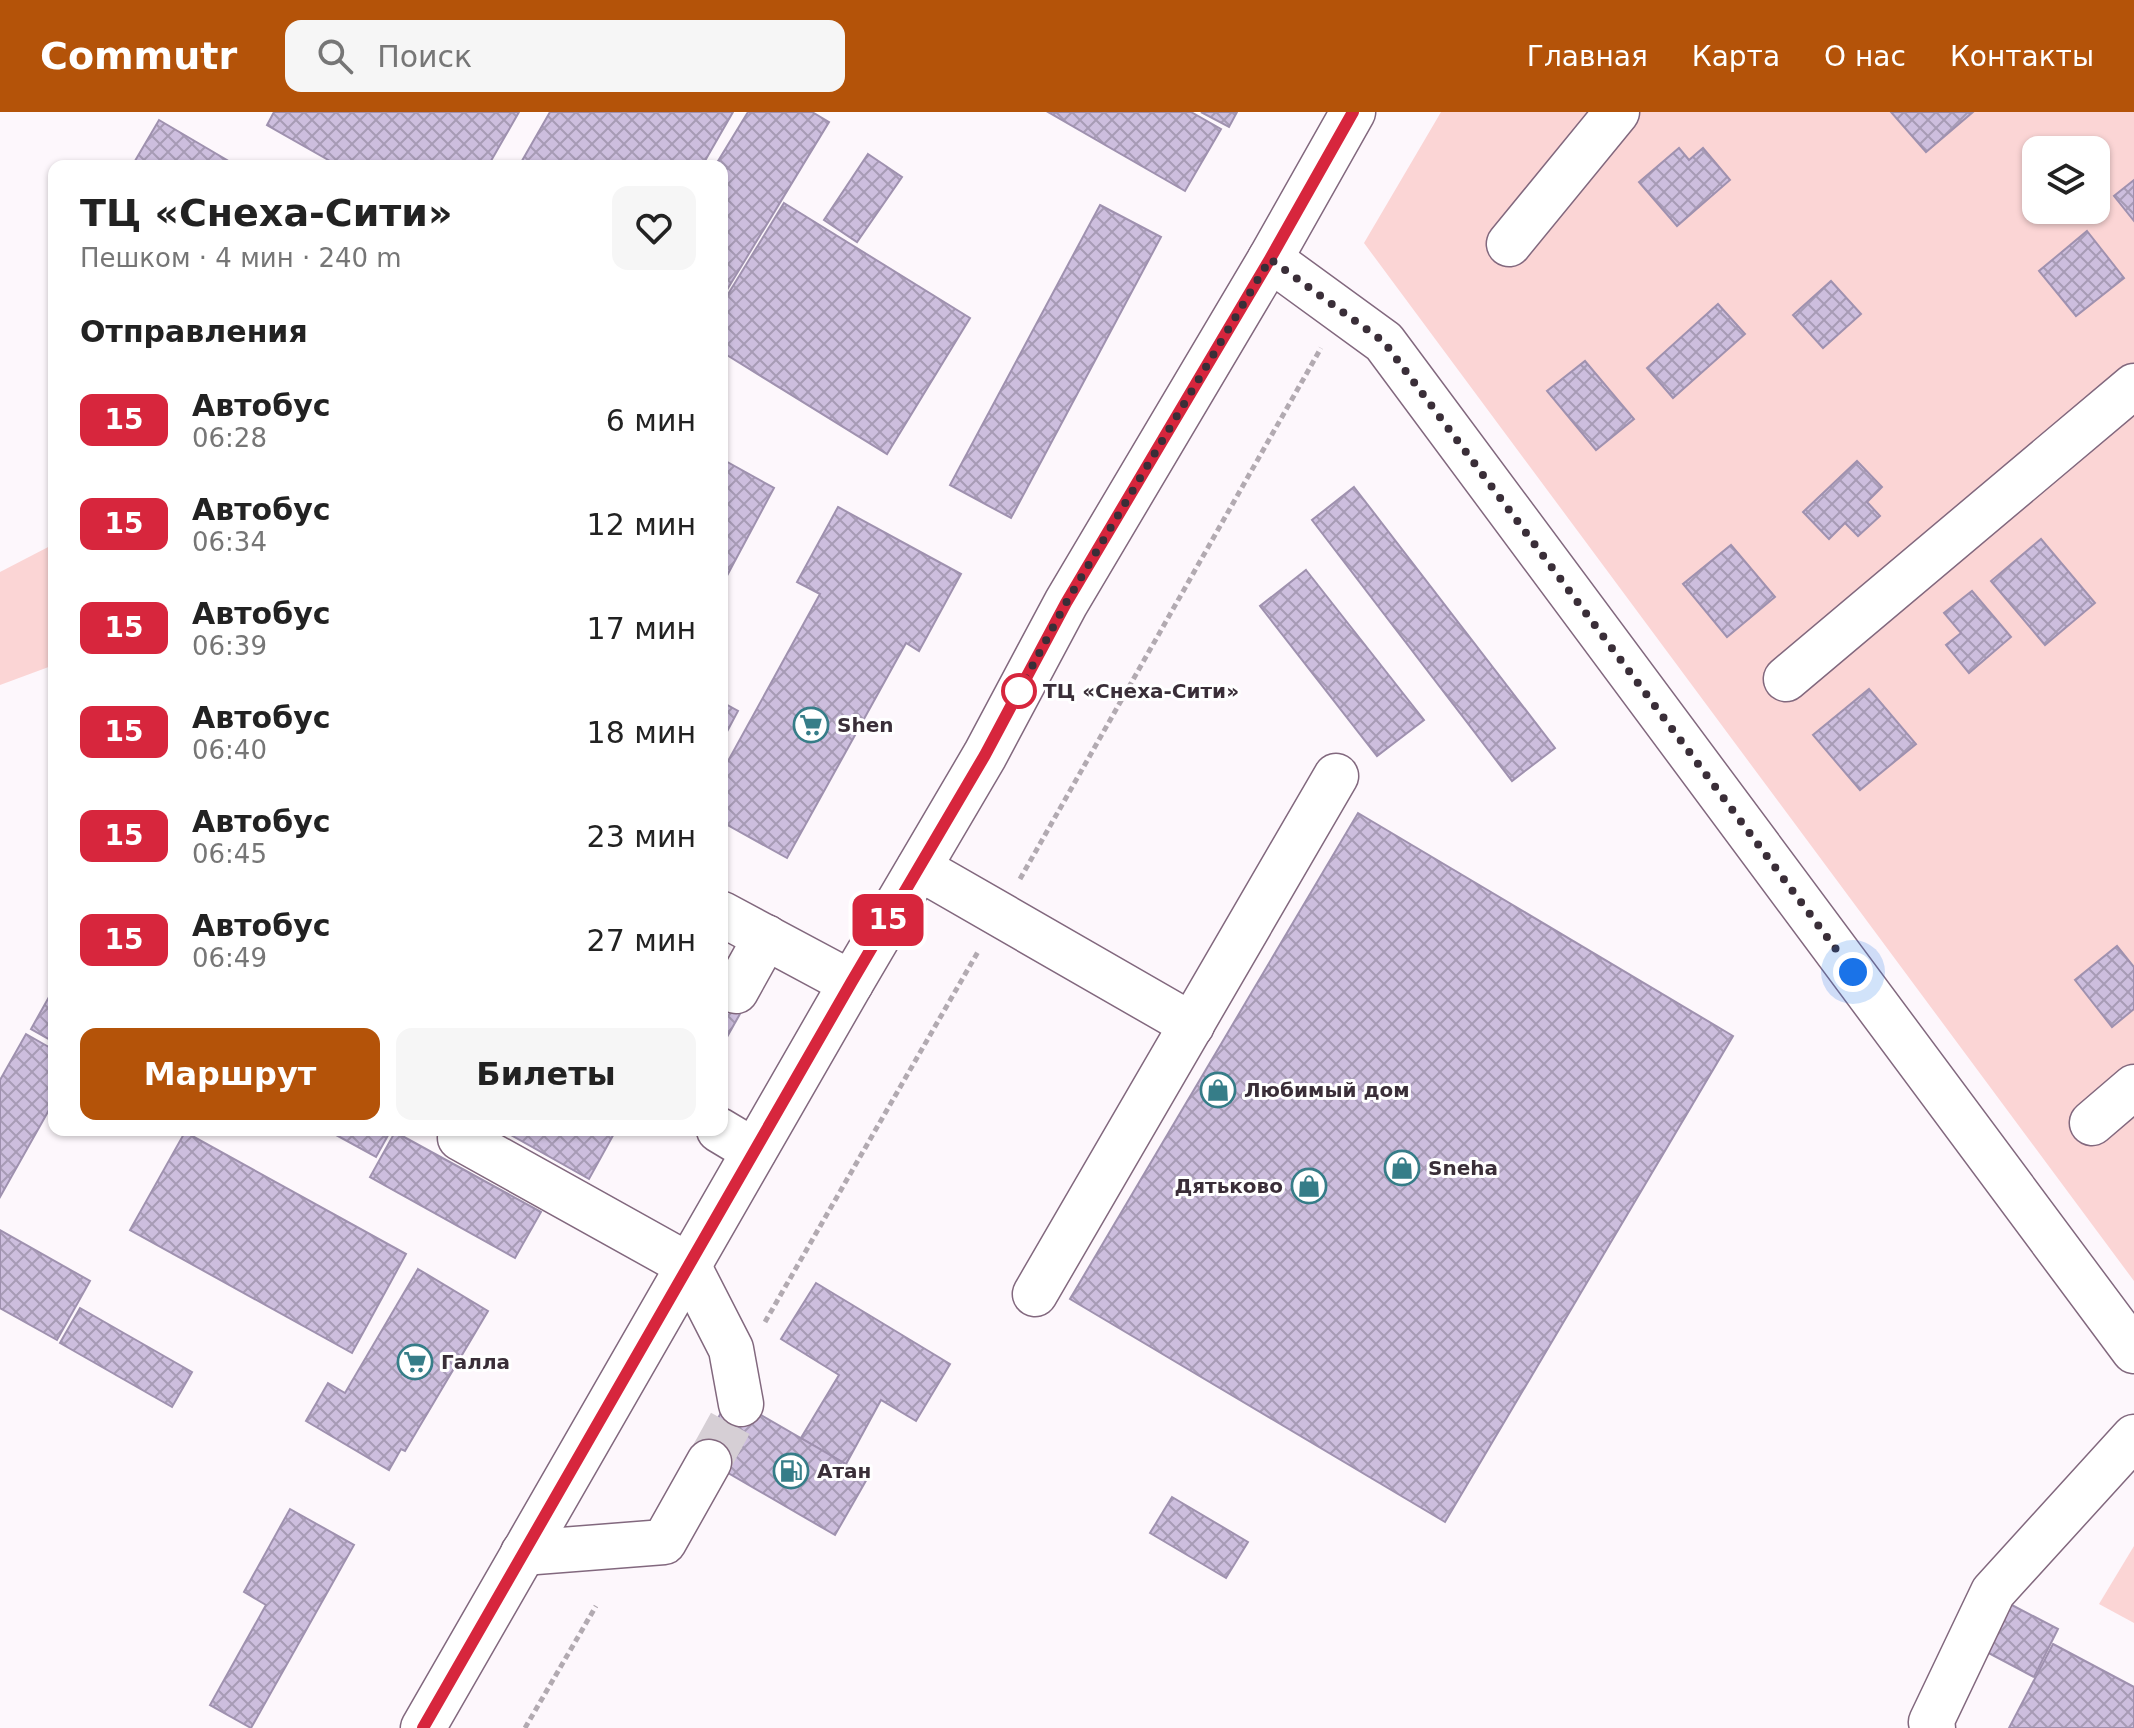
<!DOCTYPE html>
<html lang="ru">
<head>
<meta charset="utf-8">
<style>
	:root { --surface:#fff; --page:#f6f6f6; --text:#222; --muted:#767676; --accent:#b45309 }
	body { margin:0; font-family:"DejaVu Sans",sans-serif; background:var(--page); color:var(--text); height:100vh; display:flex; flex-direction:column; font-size:30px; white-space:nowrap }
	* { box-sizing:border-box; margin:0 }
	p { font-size:26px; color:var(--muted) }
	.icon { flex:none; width:44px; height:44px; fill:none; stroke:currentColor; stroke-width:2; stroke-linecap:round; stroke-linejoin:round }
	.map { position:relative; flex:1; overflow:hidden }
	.drawer { position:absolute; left:48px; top:48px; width:680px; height:976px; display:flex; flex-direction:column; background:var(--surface); border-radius:16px; box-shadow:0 2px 6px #0004 }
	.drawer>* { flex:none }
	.badge { padding:0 16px; border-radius:12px; font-size:28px; line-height:52px }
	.fabs { position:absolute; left:2022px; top:24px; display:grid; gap:16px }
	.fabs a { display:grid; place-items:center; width:88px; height:88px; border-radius:16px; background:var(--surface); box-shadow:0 2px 6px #0004; font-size:40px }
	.you { position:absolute; width:40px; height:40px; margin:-20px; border:6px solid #fff; border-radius:50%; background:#1a73e8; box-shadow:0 0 0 12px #1a73e833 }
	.map>.badge { position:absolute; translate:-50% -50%; box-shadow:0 0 0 4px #fff }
	h2 { padding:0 32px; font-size:30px; line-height:72px }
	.round { display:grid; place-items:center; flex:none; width:84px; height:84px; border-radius:16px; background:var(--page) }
	.overview { display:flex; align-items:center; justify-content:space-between; height:136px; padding:0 32px }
	h1 { font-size:38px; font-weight:700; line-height:60px }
	.cta { display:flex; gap:16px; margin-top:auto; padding:16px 32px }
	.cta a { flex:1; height:92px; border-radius:16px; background:var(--accent); color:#fff; font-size:32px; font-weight:700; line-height:92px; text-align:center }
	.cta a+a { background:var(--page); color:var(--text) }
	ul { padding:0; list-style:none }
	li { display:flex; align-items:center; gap:24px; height:104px; padding:0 32px }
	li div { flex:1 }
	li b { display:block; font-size:30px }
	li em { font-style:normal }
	li .badge { min-width:88px; font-weight:700; text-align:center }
	header { display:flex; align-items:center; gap:48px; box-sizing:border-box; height:112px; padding:0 40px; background:var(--accent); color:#fff }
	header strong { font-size:38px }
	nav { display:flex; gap:44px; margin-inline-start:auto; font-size:28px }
	.search { width:560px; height:72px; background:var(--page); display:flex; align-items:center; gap:20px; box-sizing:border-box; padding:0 28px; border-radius:16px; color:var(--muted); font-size:30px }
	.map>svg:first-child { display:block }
</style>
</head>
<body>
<header>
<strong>Commutr</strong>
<div class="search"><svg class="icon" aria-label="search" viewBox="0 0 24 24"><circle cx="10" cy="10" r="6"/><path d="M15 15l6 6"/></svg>Поиск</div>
<nav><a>Главная</a><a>Карта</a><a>О нас</a><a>Контакты</a></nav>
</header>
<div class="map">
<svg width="2134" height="1616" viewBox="0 0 2134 1616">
	<defs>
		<pattern id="building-cross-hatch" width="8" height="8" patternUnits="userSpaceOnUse" patternTransform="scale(2)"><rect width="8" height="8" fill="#cdbede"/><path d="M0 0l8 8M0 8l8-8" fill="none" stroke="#a79bb5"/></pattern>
	</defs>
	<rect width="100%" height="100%" fill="#fdf7fc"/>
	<g fill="#fbd5d5" fill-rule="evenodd">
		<path d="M1441,0H2134V1169L1364,131ZM2036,38H2096V98H2036Z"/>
		<polygon points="54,432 54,553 0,573 0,460"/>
		<polygon points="2134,1434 2134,1511 2099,1492"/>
	</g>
	<g fill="url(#building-cross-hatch)" stroke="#9f91af" stroke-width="2">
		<polygon points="274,0 519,0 488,54 339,54 267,13"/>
		<polygon points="550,0 733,0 702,54 519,54"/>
		<polygon points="748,0 812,0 829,10 722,186 722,54 715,54"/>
		<polygon points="1048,0 1191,0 1221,17 1185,79"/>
		<polygon points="1201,0 1237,0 1229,15"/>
		<polygon points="1891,0 1973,0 1926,40"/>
		<polygon points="159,8 237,54 132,54"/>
		<polygon points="1679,36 1689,48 1703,36 1730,68 1677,114 1639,70"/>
		<polygon points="868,42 902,65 857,130 824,108"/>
		<polygon points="2134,68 2134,109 2114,84"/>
		<polygon points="784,91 970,206 887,342 722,240 722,192"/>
		<polygon points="1100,93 1161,125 1011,406 950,373"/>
		<polygon points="2087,119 2124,166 2076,204 2039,159"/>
		<polygon points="1831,169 1861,202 1823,236 1793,203"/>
		<polygon points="1718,192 1745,222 1673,286 1647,256"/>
		<polygon points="1585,249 1634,307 1596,338 1547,279"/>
		<polygon points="722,347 774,376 722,473"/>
		<polygon points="1857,349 1882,375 1867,390 1880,404 1858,424 1845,411 1829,427 1803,400"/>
		<polygon points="1354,375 1555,636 1512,669 1312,408"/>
		<polygon points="838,395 961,462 919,539 906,531 787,746 722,710 722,660 820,482 797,470"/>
		<polygon points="2041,427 2095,491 2045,533 1991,469"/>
		<polygon points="1731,433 1775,485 1727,525 1683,472"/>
		<polygon points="1306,458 1424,608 1377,644 1260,494"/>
		<polygon points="1972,479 2011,525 1969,561 1946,533 1961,521 1944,501"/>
		<polygon points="1869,577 1916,632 1860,678 1813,623"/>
		<polygon points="722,590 738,599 722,629"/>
		<polygon points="1358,701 1733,924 1445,1410 1070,1187"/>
		<polygon points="2117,834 2134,855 2134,897 2112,915 2075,868"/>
		<polygon points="722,871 749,886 723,932 722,931"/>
		<polygon points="54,876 54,930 31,917"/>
		<polygon points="26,922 54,938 54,989 0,1085 0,968"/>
		<polygon points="327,1018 391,1018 376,1045"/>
		<polygon points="502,1018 616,1018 589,1067"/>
		<polygon points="185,1020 406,1142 352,1241 130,1118"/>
		<polygon points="395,1020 541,1100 515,1146 370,1065"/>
		<polygon points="0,1118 90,1169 57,1228 0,1196"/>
		<polygon points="418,1157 488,1199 405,1339 401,1337 389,1358 306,1309 328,1271 345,1281"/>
		<polygon points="816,1171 950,1252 916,1309 881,1288 846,1352 801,1326 839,1263 781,1227"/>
		<polygon points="80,1196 192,1260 172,1295 60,1231"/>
		<polygon points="730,1285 868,1365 835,1423 697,1343"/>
		<polygon points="1172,1385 1248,1430 1226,1466 1150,1421"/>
		<polygon points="290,1397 354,1433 251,1616 210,1593 266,1493 244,1480"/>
		<polygon points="2008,1491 2058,1517 2034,1565 1983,1538"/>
		<polygon points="2053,1532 2134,1575 2134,1616 2009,1616"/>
	</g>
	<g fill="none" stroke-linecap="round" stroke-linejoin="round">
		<polyline stroke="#d6cfd5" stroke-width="44" stroke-dasharray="44 22" stroke-linecap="butt" points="709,1350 741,1292"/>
		<g stroke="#82687e" stroke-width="47">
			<g id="minor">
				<polyline points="1509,132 1617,0"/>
				<polyline points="1270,147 1384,230 2134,1239"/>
				<polyline points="1786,567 2134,274"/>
				<polyline points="919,756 1192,913"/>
				<polyline points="722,802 851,871"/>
				<polyline points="736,879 766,825"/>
				<polyline points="2092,1011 2134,975"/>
				<polyline points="464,1018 460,1026 688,1153 731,1237 741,1292"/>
				<polyline points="719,1018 754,1039"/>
				<polyline points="1035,1182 1336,664"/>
				<polyline points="523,1441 664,1430 709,1350"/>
				<polyline points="1933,1616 1931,1610 1993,1480 2134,1325"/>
			</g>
		</g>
		<g stroke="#82687e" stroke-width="47">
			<polyline id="major" points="423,1616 851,871 985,643 1066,491 1270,147 1353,0"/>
		</g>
		<g stroke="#b2aab1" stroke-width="5" stroke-dasharray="6 4" stroke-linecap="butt">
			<polyline points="1020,767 1321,236"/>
			<polyline points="765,1210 979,838"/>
			<polyline points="525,1616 596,1494"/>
		</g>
		<use href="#minor" stroke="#fff" stroke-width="44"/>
		<use href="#major" stroke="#fff" stroke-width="44"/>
	</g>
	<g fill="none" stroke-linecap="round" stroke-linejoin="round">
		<g stroke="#fff" stroke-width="18">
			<polyline id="line" points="423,1616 851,871 985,643 1066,491 1270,147 1353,0"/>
		</g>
		<use href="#line" stroke="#d7263d" stroke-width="12"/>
		<polyline stroke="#3a2e38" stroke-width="8" stroke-dasharray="0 14.4" points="1019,579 1066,491 1270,147 1384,230 1853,860"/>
	</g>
	<defs>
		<g id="supermarket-ring" transform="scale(1.8)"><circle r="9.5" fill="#fff" stroke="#367d88" stroke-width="1.5"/><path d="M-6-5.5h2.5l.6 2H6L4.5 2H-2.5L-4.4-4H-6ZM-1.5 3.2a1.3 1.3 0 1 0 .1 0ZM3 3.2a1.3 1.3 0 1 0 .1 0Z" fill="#367d88"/></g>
		<g id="shop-ring" transform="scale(1.8)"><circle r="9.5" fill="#fff" stroke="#367d88" stroke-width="1.5"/><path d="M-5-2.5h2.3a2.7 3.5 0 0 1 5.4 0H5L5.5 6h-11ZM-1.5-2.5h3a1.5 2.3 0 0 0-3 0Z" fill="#367d88"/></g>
		<g id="fuel-ring" transform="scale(1.8)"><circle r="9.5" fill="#fff" stroke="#367d88" stroke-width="1.5"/><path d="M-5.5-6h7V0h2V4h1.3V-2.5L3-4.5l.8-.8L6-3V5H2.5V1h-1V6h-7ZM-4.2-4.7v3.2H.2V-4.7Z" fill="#367d88"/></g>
	</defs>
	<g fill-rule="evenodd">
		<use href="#supermarket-ring" x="811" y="613"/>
		<use href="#shop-ring" x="1218" y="978"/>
		<use href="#shop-ring" x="1402" y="1056"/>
		<use href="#shop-ring" x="1309" y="1074"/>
		<use href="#supermarket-ring" x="415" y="1250"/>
		<use href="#fuel-ring" x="791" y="1359"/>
	</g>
	<circle fill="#fff" stroke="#d7263d" stroke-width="4" cx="1019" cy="579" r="16"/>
	<g text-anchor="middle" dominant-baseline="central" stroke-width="6" stroke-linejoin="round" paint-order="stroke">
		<g font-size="20" font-weight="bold" fill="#3a2e38" stroke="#fff" text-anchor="start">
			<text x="1043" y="579">ТЦ «Снеха-Сити»</text>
		</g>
		<g font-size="20" font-weight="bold" fill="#3a2e38" stroke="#fff" text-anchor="start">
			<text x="837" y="613">Shen</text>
			<text x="1244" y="978">Любимый дом</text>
			<text x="1428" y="1056">Sneha</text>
			<text x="1283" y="1074" text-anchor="end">Дятьково</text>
			<text x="441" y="1250">Галла</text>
			<text x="817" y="1359">Атан</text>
		</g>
	</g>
</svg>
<div class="fabs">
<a><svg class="icon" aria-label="layers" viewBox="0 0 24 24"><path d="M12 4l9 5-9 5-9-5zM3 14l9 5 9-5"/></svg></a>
</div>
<div class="you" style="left:1853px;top:860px"></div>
<b class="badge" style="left:888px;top:808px;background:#d7263d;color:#fff">15</b>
<section class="drawer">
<div class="overview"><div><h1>ТЦ «Снеха-Сити»</h1><p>Пешком · 4 мин · 240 m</p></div><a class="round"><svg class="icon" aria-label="heart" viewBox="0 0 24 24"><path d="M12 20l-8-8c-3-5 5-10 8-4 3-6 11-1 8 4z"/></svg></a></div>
<h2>Отправления</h2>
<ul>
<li><span class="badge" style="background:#d7263d;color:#fff">15</span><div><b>Автобус</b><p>06:28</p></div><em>6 мин</em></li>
<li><span class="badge" style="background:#d7263d;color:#fff">15</span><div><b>Автобус</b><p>06:34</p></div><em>12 мин</em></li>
<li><span class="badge" style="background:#d7263d;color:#fff">15</span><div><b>Автобус</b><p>06:39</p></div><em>17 мин</em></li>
<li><span class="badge" style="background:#d7263d;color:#fff">15</span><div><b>Автобус</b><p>06:40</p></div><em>18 мин</em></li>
<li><span class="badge" style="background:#d7263d;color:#fff">15</span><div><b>Автобус</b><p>06:45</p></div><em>23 мин</em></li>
<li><span class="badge" style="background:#d7263d;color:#fff">15</span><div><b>Автобус</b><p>06:49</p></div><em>27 мин</em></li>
</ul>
<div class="cta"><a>Маршрут</a><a>Билеты</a></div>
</section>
</div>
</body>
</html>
